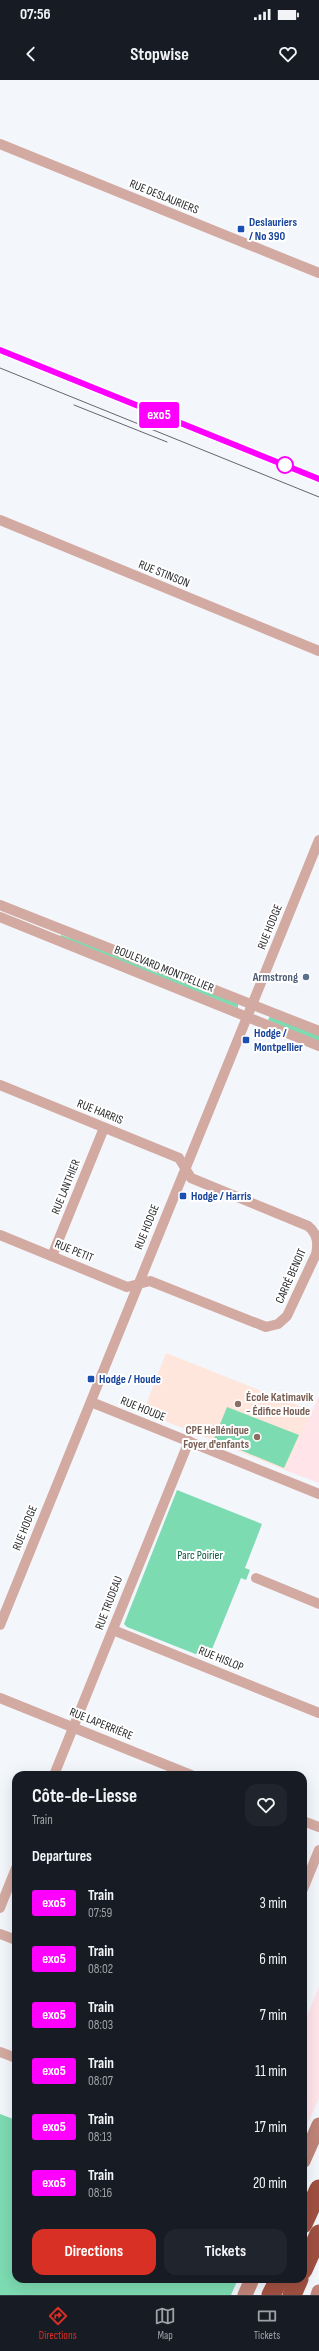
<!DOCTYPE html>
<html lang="en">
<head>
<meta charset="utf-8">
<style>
	:root { --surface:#171b24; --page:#20242c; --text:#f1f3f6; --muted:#9ea1a6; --line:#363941; --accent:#d93025 }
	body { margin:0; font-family:"Sofia Sans Condensed",sans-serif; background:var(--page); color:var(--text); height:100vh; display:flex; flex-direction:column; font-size:15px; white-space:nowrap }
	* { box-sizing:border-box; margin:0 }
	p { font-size:13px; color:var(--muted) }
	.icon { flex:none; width:22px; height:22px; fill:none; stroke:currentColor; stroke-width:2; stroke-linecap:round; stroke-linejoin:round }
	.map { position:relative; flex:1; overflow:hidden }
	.drawer { position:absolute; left:12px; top:1691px; width:295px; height:512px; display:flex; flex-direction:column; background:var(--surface); border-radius:12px; box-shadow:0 4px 16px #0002 }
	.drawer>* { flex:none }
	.badge { padding:0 8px; border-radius:3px; font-size:14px; line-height:26px }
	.map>.badge { position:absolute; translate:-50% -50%; box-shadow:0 0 0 2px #fff }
	h2 { padding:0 20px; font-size:15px; line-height:36px }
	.round { display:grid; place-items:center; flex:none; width:42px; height:42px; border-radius:12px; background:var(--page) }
	.overview { display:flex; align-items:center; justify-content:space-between; height:68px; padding:0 20px }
	h1 { font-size:19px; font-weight:700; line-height:30px }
	.action { display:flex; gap:8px; margin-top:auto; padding:8px 20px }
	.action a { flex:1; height:46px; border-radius:12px; background:var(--accent); color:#fff; font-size:16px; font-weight:700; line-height:46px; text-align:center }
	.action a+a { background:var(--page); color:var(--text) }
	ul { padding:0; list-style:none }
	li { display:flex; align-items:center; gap:12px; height:56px; padding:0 20px }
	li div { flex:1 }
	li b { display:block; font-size:15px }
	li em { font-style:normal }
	li .badge { min-width:44px; font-weight:700; text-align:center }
	.status { display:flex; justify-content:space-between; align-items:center; height:28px; padding:0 20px; background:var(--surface); direction:ltr }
	.status svg { height:11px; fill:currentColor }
	header { display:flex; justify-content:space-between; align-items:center; height:52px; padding:0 20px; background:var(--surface); font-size:18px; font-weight:700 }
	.tabs { display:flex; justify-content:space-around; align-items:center; height:56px; border-top:1px solid var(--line); background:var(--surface); font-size:11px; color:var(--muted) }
	.tabs a { display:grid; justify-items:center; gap:2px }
	.tabs .selected { color:var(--accent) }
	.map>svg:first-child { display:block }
</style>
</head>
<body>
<div class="status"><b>07:56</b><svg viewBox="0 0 49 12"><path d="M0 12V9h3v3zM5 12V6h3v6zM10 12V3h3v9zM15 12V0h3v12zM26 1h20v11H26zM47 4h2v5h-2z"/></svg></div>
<header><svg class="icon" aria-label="back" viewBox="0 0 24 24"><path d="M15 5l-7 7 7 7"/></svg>Stopwise<svg class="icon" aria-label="heart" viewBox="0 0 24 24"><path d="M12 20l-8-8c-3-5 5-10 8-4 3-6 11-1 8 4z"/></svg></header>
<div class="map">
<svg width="319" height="2215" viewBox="0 0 319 2215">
	<rect width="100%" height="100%" fill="#f3f6fb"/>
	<g fill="#ffe4ea">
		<polygon points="319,1316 319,1403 285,1390"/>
		<polygon points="319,1907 319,2018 303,2054 303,1946"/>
	</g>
	<polygon fill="#fee6dc" points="166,1273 312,1331 285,1390 143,1332"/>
	<g fill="#7ddbb2">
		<polygon points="61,855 70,858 71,856 157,893 158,891 238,924 238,928 59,858"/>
		<polygon points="270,936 319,955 319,962 268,940"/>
		<polygon points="227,1327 299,1355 284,1388 214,1359"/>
		<polygon points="177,1410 262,1444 245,1488 250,1490 246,1500 241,1498 208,1579 127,1547 124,1544"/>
		<polygon points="0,2034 16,2040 16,2199 238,2199 231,2215 0,2215"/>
	</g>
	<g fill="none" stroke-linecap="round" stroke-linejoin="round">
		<g stroke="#d3aaa1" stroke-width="10">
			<polyline points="0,64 319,193"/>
			<polyline points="0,440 319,571"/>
			<polyline points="0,825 319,951"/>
			<polyline points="0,837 319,966"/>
			<path d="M0,1005L179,1078L191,1098L308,1146C317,1153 319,1162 316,1174L287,1236L278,1244L266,1247L150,1201L127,1207L0,1155"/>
			<polyline points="52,1176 104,1048"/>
			<polyline points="91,1322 319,1414"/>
			<polyline points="256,1498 319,1524"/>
			<polyline points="0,1545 319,760"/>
			<polyline points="113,1550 319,1633"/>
			<polyline points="0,1618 191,1695"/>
			<polyline points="54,1695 189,1361"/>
			<polyline points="303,1741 319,1747"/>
			<polyline points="303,1809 319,1770"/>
			<polyline points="0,1828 16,1788"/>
			<polyline points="0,1854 16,1860"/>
			<polyline points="0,1972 16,1978"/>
		</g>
		<g stroke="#bf8478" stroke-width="15">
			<polyline points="303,2081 319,2045"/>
			<polyline points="245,2215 252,2199"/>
			<polyline points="318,2215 319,2212"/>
		</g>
		<g stroke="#a05041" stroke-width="19">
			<polyline points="303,2144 319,2109"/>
			<polyline points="303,2190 319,2154"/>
			<polyline points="271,2215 279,2199"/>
			<polyline points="292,2215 299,2199"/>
		</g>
		<g stroke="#65676a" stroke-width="1">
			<polyline points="0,288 319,417"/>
			<polyline points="74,325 167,362"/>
		</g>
		<polyline stroke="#65676a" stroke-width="2.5" stroke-dasharray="8 4" stroke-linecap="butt" points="0,270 319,399"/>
	</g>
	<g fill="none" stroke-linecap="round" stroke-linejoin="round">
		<g stroke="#fff" stroke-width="9">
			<polyline id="line" points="0,270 319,399"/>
		</g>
		<use href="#line" stroke="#f0f" stroke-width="6"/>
	</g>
	<g fill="#1a4fb4" stroke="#fff" stroke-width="1.5">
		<rect x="237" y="145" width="8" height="8" rx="2"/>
		<rect x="242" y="956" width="8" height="8" rx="2"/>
		<rect x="179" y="1112" width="8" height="8" rx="2"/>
		<rect x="87" y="1295" width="8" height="8" rx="2"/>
	</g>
	<circle fill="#fff" stroke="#f0f" stroke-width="2" cx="285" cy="385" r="8"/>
	<circle fill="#5c6f8a" stroke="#fff" stroke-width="1.5" cx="306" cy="897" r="4"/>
	<g fill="#8d6e63" stroke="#fff" stroke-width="1.5">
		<circle cx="238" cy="1324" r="4"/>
		<circle cx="257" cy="1357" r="4"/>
	</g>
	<g text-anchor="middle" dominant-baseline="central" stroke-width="4" stroke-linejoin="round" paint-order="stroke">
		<g font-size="12" fill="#262729" stroke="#fff">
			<text transform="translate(164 117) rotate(22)">RUE DESLAURIERS</text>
			<text transform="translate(164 494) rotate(22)">RUE STINSON</text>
			<text transform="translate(270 847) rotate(-68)">RUE HODGE</text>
			<text transform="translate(164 889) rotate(22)">BOULEVARD MONTPELLIER</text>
			<text transform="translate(100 1032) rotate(22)">RUE HARRIS</text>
			<text transform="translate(66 1107) rotate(-68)">RUE LANTHIER</text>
			<text transform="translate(147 1147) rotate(-68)">RUE HODGE</text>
			<text transform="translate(74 1171) rotate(22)">RUE PETIT</text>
			<text transform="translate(291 1196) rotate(-66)">CARRÉ BENOIT</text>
			<text transform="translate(143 1329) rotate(22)">RUE HOUDE</text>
			<text transform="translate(25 1448) rotate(-68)">RUE HODGE</text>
			<text transform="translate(109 1523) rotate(-69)">RUE TRUDEAU</text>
			<text transform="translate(221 1579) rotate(22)">RUE HISLOP</text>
			<text transform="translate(101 1644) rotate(22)">RUE LAPERRIÈRE</text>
		</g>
		<g font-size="12" font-weight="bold" fill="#164399" stroke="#fff" text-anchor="start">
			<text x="249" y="142">Deslauriers<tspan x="249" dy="14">/ No 390</tspan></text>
			<text x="254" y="953">Hodge /<tspan x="254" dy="14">Montpellier</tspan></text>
			<text x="191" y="1116">Hodge / Harris</text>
			<text x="99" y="1299">Hodge / Houde</text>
		</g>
		<g font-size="12" font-weight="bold" fill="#4e5e75" stroke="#fff" text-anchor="end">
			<text x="298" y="897">Armstrong</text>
		</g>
		<g font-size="12" font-weight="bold" fill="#785e54" stroke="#fff" text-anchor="start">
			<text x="246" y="1317">École Katimavik<tspan x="246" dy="14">- Édifice Houde</tspan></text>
			<text x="249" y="1350" text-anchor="end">CPE Hellénique<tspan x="249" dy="14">Foyer d'enfants</tspan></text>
		</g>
		<g font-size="12" fill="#08583e" stroke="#fff">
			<text x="200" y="1475">Parc Poirier</text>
		</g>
	</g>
</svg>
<b class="badge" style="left:159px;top:335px;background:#f0f;color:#fff">exo5</b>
<section class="drawer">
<div class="overview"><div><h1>Côte-de-Liesse</h1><p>Train</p></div><a class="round"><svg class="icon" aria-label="heart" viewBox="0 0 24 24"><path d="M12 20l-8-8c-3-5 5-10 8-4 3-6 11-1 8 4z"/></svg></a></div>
<h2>Departures</h2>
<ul>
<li><span class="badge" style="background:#f0f;color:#fff">exo5</span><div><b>Train</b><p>07:59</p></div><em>3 min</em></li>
<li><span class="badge" style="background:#f0f;color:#fff">exo5</span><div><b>Train</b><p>08:02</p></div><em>6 min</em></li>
<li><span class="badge" style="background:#f0f;color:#fff">exo5</span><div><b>Train</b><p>08:03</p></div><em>7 min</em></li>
<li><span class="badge" style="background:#f0f;color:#fff">exo5</span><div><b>Train</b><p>08:07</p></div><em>11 min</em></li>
<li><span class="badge" style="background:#f0f;color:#fff">exo5</span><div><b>Train</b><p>08:13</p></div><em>17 min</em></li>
<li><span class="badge" style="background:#f0f;color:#fff">exo5</span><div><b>Train</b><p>08:16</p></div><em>20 min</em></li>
</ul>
<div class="action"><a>Directions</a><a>Tickets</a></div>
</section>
</div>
<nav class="tabs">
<a class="selected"><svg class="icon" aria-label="directions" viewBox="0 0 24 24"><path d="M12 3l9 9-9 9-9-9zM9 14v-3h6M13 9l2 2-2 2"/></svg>Directions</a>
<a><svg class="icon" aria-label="map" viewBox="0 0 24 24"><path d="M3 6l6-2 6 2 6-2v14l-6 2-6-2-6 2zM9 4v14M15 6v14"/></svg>Map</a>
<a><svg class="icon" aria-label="tickets" viewBox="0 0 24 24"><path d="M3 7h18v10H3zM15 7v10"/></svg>Tickets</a>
</nav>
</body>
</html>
